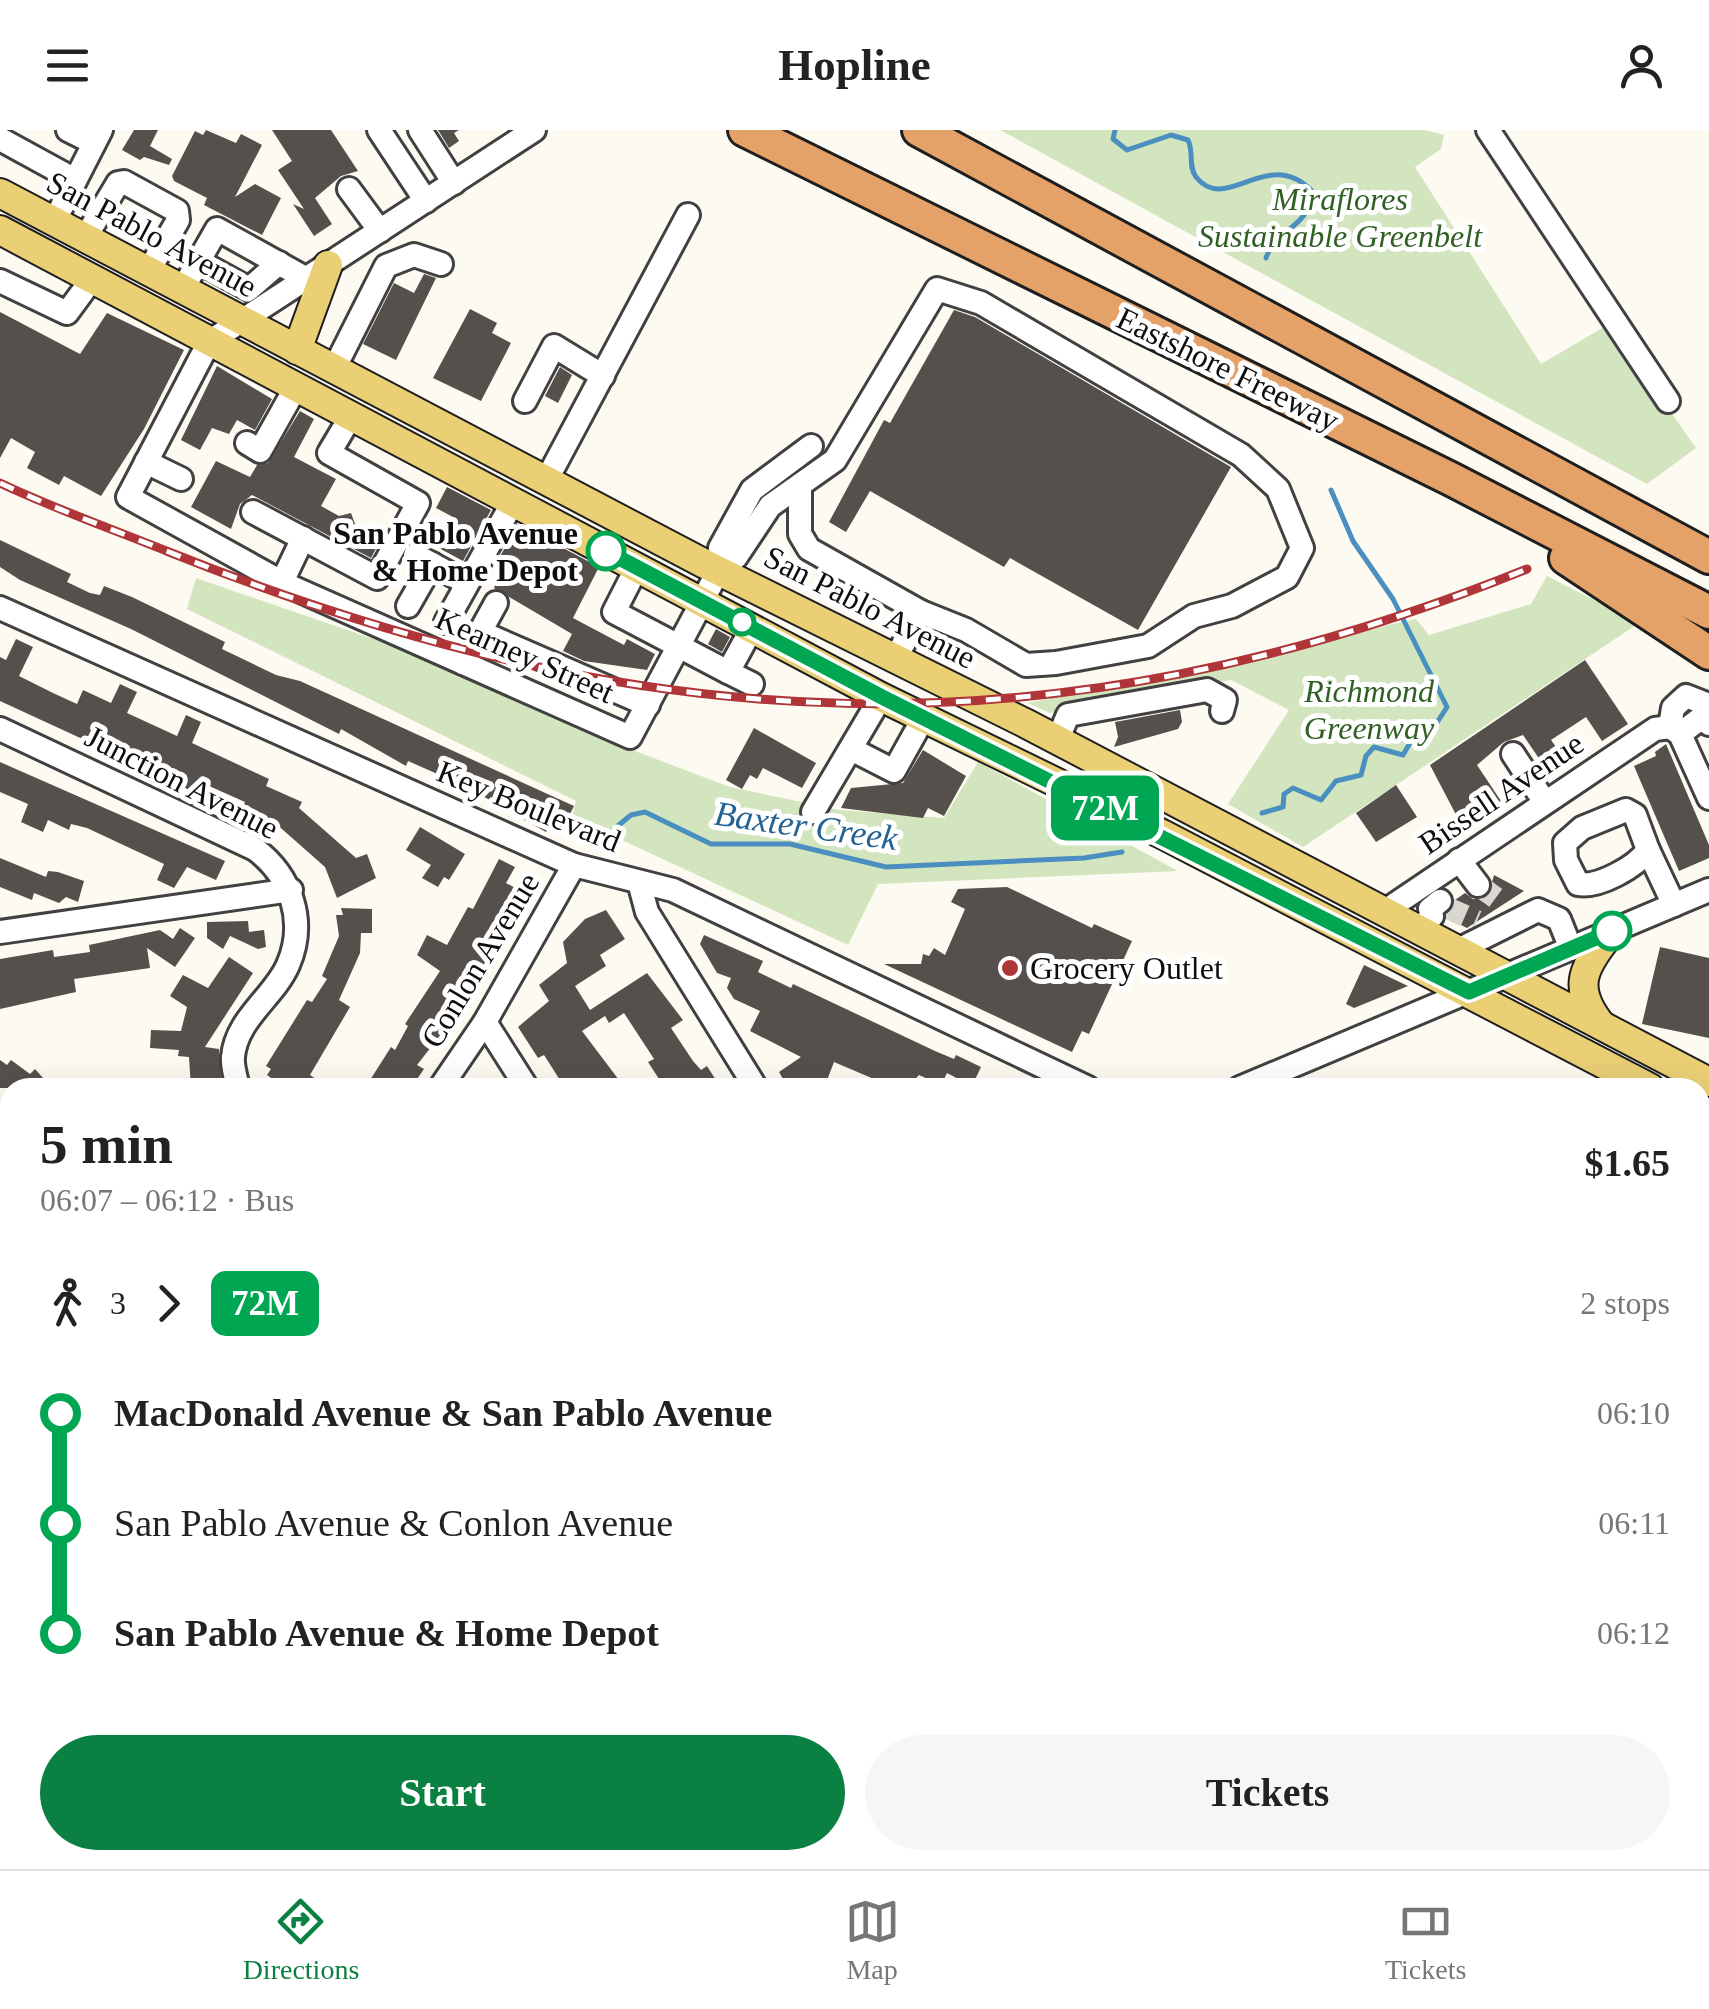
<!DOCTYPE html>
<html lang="en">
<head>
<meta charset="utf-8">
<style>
	:root { --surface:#fff; --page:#f6f6f6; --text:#222; --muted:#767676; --line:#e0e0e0; --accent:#0b8043 }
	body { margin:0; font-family:Georgia,serif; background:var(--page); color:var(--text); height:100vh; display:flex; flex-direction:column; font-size:38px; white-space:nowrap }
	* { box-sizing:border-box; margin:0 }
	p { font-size:32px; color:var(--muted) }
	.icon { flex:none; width:55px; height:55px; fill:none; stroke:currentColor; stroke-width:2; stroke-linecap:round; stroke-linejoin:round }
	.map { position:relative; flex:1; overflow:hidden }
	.side { position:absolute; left:0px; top:948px; width:1710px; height:792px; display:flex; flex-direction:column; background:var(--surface); border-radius:30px 30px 0 0; box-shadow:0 10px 40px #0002 }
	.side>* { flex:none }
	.badge { padding:0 20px; border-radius:15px; font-size:35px; line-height:65px }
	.map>.badge { position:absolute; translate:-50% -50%; box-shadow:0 0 0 5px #fff }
	.legs { display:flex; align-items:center; gap:15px; height:110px; padding:0 40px; font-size:32px }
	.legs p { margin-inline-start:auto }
	.headline { display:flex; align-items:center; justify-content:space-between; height:170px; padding:0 40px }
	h1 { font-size:55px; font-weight:700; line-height:75px }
	.cta { display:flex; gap:20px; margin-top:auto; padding:20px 40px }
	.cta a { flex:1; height:115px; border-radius:60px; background:var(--accent); color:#fff; font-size:40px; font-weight:700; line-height:115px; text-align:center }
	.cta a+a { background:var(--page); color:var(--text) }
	ul { padding:0 40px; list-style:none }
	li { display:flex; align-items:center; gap:35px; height:110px; font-size:38px }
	li i { display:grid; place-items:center; width:15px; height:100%; margin:0 12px; background:currentColor }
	li i::after { content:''; width:25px; height:25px; margin:-12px; border:8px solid; border-radius:50%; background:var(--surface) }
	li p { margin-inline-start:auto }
	li:first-child i { background:linear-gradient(#0000 50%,currentColor 0) }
	li:last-child i { background:linear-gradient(currentColor 50%,#0000 0) }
	header { display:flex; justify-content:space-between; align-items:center; height:130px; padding:0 40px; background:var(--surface); font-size:45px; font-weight:700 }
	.dock { display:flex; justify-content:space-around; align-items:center; height:140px; border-top:2px solid var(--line); background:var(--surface); font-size:28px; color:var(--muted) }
	.dock a { display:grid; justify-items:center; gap:5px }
	.dock .current { color:var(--accent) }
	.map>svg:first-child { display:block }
</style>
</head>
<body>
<header><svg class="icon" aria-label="menu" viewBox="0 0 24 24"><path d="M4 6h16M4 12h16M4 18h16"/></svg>Hopline<svg class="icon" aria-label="person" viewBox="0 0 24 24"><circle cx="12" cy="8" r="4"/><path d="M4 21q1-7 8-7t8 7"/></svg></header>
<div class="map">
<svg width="1709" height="1739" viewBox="0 0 1709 1739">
	<rect width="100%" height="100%" fill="#fdfbf1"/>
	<g fill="#d2e5be">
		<polygon points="1000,0 1425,0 1444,5 1441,19 1415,37 1541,234 1609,194 1696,318 1647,354"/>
		<polygon points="1547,446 1639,493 1303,717 1228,674 1289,580 1231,550 1050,583 1028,573 1416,489 1429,505 1531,474"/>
		<polygon points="196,448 420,525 635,621 730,657 840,680 944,688 978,632 1178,741 878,754 848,815 572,687 576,671 187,479"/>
		<polygon points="10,1271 10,1571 0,1571 0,1274"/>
	</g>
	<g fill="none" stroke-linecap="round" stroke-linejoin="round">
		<g stroke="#4a8fbf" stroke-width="5">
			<path d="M1115,0L1113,9L1127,20L1171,5L1188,10C1194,22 1188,37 1196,47C1226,85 1267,16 1311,60C1312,98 1276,97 1266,128"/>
			<polyline points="1262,683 1283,677 1284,664 1293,658 1321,670 1336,651 1361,645 1366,626 1374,617 1403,625 1414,606 1433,599 1447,577 1393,469 1353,411 1331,360"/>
			<polyline points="614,699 631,685 645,682 711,714 790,714 886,737 1084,728 1122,722"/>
			<polyline points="0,1519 10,1517"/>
			<polyline points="966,1739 971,1730"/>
		</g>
	</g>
	<g fill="#56504c">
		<polygon points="134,0 158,0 150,16 172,29 169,35 144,27 140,30 122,20"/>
		<polygon points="206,0 236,13 241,4 262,15 235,67 255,54 281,68 262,105 204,75 207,68 174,51 172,46 195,1 203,5"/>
		<polygon points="272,0 331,0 358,41 341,46 315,68 332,94 314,106 293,74 304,79 278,40 292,31"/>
		<polygon points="438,0 459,0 454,3 459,11 449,18"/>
		<polygon points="424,144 436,148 396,230 363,214 394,153 414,163"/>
		<polygon points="470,179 497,193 492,203 511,213 481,271 433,248"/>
		<polygon points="954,180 975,187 1231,337 1138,500 1010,428 1004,437 870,361 846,402 829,392 884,290 890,293"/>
		<polygon points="0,182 80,224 107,183 184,220 144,299 101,366 64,346 59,355 27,338 35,322 11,308 0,328"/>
		<polygon points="217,236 272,269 255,300 237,290 229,304 212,298 200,320 181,310"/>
		<polygon points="560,237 572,245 558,273 545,266"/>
		<polygon points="300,281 314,289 294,327 336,349 321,376 339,386 351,383 355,394 381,409 371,428 252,365 240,374 231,399 191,377 216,331 250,347 257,335 268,333"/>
		<polygon points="447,357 491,380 463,431 437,417 453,387 436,378"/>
		<polygon points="518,394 599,437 573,488 624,515 627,509 655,524 647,540 584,531 563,521 572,504 494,458 504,433 498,430"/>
		<polygon points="0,410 71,444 67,452 90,463 100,465 104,456 132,467 225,512 222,519 276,545 300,551 574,676 561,702 549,697 546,702 479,664 477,669 440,651 442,646 408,631 406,636 341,599 339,604 131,499 20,450 0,437"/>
		<polygon points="716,499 730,507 722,522 708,514"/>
		<polygon points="16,509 33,517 19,546 53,563 77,574 83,560 111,573 120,554 137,562 127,583 177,606 186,585 201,592 192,613 269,649 266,656 302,672 299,678 356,728 367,724 376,748 337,768 325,737 274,692 273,697 241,682 245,672 200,652 196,663 170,651 175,640 132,621 128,630 0,571 0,527 6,530"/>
		<polygon points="1585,530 1628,594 1602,611 1586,587 1551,610 1568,634 1551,646 1523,605 1504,612 1477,635 1503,674 1465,702 1430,635"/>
		<polygon points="1180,580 1182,592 1178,599 1114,617 1118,607 1115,592"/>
		<polygon points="754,598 816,633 802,658 763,638 757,649 750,645 742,659 726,650"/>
		<polygon points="1666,614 1709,715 1709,728 1679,741 1634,636 1656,626 1655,622"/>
		<polygon points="923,620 966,646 944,686 928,678 923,688 841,678 851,658 903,653"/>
		<polygon points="0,632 225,731 216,750 187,737 174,758 157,750 164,734 87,698 71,694 69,700 48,690 43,702 21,692 28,674 0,662"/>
		<polygon points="1396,655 1417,687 1376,712 1356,683"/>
		<polygon points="420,697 465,724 449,750 444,747 438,757 422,748 431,735 406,720"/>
		<polygon points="0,728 46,747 48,741 58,742 84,751 78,772 66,767 59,773 34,763 32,770 0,757"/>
		<polygon points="499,729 515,737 506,753 519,760 467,871 417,935 424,939 411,958 365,958 391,917 395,920 408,896 405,894 440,841 417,825 427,805 447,815 468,777 473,779"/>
		<polygon points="1494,745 1524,761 1467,798 1447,788 1455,770 1465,763 1473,769 1488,766"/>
		<polygon points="1007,757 1092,798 1094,794 1132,811 1089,904 1082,901 1072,922 884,834 921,834 923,824 929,826 934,818 945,825 965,779 951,772 958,759"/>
		<polygon points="341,778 372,779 372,803 361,803 360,823 339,870 350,877 310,945 329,958 285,958 267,945 271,939 266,936 307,870 312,872 327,849 322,846 339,806 336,785 343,785"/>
		<polygon points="606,780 625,809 600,825 606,836 575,856 590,880 647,843 683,890 671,898 693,931 701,940 707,936 721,958 645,958 659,949 648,932 654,929 624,883 609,893 605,886 582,901 625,958 565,958 544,925 538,928 518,897 549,871 539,855 567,833 563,812 585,789"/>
		<polygon points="248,791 249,802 264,800 266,817 258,819 230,806 223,819 207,808 207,792"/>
		<polygon points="180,798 195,808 175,837 147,818 150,838 74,849 76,862 0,879 0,829 53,820 54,827 90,822 89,815 160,800 173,809"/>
		<polygon points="704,805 763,831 758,842 791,858 793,854 935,921 954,929 956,925 981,937 972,956 947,943 941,955 919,945 907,958 895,958 834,932 824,958 788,958 779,942 801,927 750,901 760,881 734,869 727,858 731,848 717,843 700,814"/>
		<polygon points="1660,817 1709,828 1709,908 1642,894"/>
		<polygon points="229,827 253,843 205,917 219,919 222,958 191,958 189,927 178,926 179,920 150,918 151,900 181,901 187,877 170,866 183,845 208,858"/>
		<polygon points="1364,835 1408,856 1354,878 1346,874"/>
		<polygon points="0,930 7,935 11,930 30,944 35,939 52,958 0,958"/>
	</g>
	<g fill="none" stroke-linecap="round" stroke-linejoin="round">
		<g stroke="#d9d7cf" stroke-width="22" stroke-dasharray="22 11" stroke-linecap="butt">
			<polyline points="1478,755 1504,774"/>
			<polyline points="1445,777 1477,791"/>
		</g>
		<g stroke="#414141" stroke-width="28">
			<g id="minor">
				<polyline points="68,0 94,13"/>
				<polyline points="379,0 426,71"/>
				<polyline points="420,0 454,53"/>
				<polyline points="534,0 209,212 128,367 287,455 630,607 702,472 718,441 720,418 752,360 811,316"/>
				<polyline points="1488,0 1668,271"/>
				<polyline points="0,9 75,50"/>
				<polyline points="349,59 380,101"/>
				<polyline points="54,92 101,0"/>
				<polyline points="85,108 118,53 124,52 177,81 178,90 148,142"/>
				<polyline points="198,131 249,159 279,133"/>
				<polyline points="0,151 67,183 92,149"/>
				<polyline points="182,160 217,99 307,149"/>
				<polyline points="334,239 386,136 414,125 441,134"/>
				<polyline points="525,271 554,216 603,246"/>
				<polyline points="247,313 260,321 296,257"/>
				<polyline points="146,332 181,349"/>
				<polyline points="546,351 688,85"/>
				<polyline points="800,355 800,404 809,419 921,482 895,529"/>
				<polyline points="253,382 377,448 418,373 329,323 351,286"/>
				<polyline points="415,425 467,453"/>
				<polyline points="637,437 614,482 728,542 752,498"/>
				<polyline points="718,441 736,427 770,376 835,330 937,159 981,173 1241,325 1278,359 1302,418 1287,447 1232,476 1194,486 1148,516 1056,533 1026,535 966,500 921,482"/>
				<polyline points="282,452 303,408"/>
				<polyline points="408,476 432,434"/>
				<polyline points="0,478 574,735 673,760 1088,958"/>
				<polyline points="446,492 513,372"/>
				<polyline points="480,502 496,473"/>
				<polyline points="463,533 480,502 648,575"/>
				<polyline points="728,542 752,554"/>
				<polyline points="1670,597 1673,578 1686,566 1709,575"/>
				<path d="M0,599L255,719C291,746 307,791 288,835C274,867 236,889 233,927C232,936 236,948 238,958"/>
				<polyline points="1680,604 1705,585 1709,594"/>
				<polyline points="1057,611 1068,585 1207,560 1225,570 1222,581"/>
				<polyline points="851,619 894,641 924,587"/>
				<polyline points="1513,624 1544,671"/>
				<path d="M1626,680L1635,685L1648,720C1636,737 1598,758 1578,754L1566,730L1565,713L1582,698Z"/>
				<polyline points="813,682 881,567"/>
				<polyline points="1648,720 1674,775"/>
				<polyline points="1459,730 1478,755"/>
				<polyline points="639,752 647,782 756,958"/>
				<polyline points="1385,781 1655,599 1670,597 1680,604 1709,668"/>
				<polyline points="1419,800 1432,786 1430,779 1440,771"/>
				<polyline points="0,802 291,760"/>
				<polyline points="1458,820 1538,780 1559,789 1571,819"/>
				<polyline points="485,892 527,958"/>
				<polyline points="440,958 485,892 574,735"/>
				<polyline points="1240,958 1709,760"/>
				<polyline points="0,1001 10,1014"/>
				<polyline points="1700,1205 1709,1199"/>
				<polyline points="0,1277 10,1273"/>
				<polyline points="1700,1456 1709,1466"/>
				<polyline points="0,1650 10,1650"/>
				<polyline points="81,1730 86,1739"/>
				<polyline points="306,1730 312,1739"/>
				<polyline points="1383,1730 1385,1739"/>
				<polyline points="1573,1730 1574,1739"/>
				<polyline points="1682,1730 1695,1739"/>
				<polyline points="485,1739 500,1730"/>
				<polyline points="627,1739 627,1730"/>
				<polyline points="829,1739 833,1730"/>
				<polyline points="1094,1739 1102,1730"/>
				<polyline points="1409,1739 1433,1730"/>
			</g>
		</g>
		<g stroke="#1f1f1f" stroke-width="32">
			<g id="major">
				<polyline points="0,63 705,434 1025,593 1709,952"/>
				<polyline points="0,100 881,567 1162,704 1650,958"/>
				<polyline points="297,220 328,135"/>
				<path d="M1601,895C1570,856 1584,837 1612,801"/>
				<polyline points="1700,983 1709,989"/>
			</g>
		</g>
		<g stroke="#1f1f1f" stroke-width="38">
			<g id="highway">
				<polyline points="745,0 1451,349 1709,482"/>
				<polyline points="919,0 1709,427"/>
				<polyline points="1566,428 1709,523"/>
			</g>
		</g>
		<use href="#minor" stroke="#fff" stroke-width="22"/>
		<use href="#major" stroke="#eacf75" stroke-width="28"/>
		<use href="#highway" stroke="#e5a268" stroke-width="32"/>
		<g stroke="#b03539" stroke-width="9">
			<path id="rail" d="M0,353C55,379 112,399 169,422C642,611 1050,631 1527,439"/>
		</g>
		<use href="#rail" stroke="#fff" stroke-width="5" stroke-dasharray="15" stroke-linecap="butt"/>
	</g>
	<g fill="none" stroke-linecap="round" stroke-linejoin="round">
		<g stroke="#fff" stroke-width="22">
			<polyline id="line-1" points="606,421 882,567 1469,862 1612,801"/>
		</g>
		<use href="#line-1" stroke="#00a651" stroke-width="15"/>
	</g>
	<g fill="#fff" stroke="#00a651" stroke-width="5">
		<circle cx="606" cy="421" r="18"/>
		<circle cx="742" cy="492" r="12"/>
		<circle cx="1612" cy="801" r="18"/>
	</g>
	<circle fill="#b03539" stroke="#fff" stroke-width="4" cx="1010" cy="838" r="10"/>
	<g text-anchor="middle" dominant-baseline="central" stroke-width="10" stroke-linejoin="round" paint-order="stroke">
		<g font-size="32" font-style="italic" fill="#316025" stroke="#fff">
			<text x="1340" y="69">Miraflores<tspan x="1340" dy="37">Sustainable Greenbelt</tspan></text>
			<text x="1369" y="561">Richmond<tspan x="1369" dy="37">Greenway</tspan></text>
		</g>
		<g font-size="32" fill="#0e0e0e" stroke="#fff">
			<text transform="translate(152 104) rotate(28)">San Pablo Avenue</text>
			<text transform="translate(1228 239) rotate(26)">Eastshore Freeway</text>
			<text transform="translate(870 477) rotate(27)">San Pablo Avenue</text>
			<text transform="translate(525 525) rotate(24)">Kearney Street</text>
			<text transform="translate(182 652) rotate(27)">Junction Avenue</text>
			<text transform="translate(1501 663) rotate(-34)">Bissell Avenue</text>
			<text transform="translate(529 676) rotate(22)">Key Boulevard</text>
			<text transform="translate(480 830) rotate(-59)">Conlon Avenue</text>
		</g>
		<g font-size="32" font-weight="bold" fill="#0e0e0e" stroke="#fff" text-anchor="end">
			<text x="578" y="403">San Pablo Avenue<tspan x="578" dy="37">&amp; Home Depot</tspan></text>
		</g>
		<g font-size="32" fill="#0e0e0e" stroke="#fff" text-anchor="start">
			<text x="1030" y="838">Grocery Outlet</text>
		</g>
		<g font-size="35" font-style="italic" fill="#246293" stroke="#fff">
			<text transform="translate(806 696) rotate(8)">Baxter Creek</text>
		</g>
	</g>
</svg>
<b class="badge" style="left:1105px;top:678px;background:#00a651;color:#fff">72M</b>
<section class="side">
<div class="headline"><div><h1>5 min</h1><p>06:07 – 06:12 · Bus</p></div><b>$1.65</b></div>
<div class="legs"><svg class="icon" aria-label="walk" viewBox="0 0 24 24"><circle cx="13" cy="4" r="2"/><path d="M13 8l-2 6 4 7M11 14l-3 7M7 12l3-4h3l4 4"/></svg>3<svg class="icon" aria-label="forward" viewBox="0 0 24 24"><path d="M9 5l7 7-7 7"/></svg><b class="badge" style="background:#00a651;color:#fff">72M</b><p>2 stops</p></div>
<ul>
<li><i style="color:#00a651"></i><b>MacDonald Avenue &amp; San Pablo Avenue</b><p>06:10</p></li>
<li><i style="color:#00a651"></i><span>San Pablo Avenue &amp; Conlon Avenue</span><p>06:11</p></li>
<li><i style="color:#00a651"></i><b>San Pablo Avenue &amp; Home Depot</b><p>06:12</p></li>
</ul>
<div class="cta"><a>Start</a><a>Tickets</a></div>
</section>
</div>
<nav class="dock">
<a class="current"><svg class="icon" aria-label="directions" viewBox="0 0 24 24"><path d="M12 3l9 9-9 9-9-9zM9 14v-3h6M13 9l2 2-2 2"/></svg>Directions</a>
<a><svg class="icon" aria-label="map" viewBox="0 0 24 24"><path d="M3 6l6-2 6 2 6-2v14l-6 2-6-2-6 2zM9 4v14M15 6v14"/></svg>Map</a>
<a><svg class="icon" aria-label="tickets" viewBox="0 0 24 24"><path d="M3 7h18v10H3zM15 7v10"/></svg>Tickets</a>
</nav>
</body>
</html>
